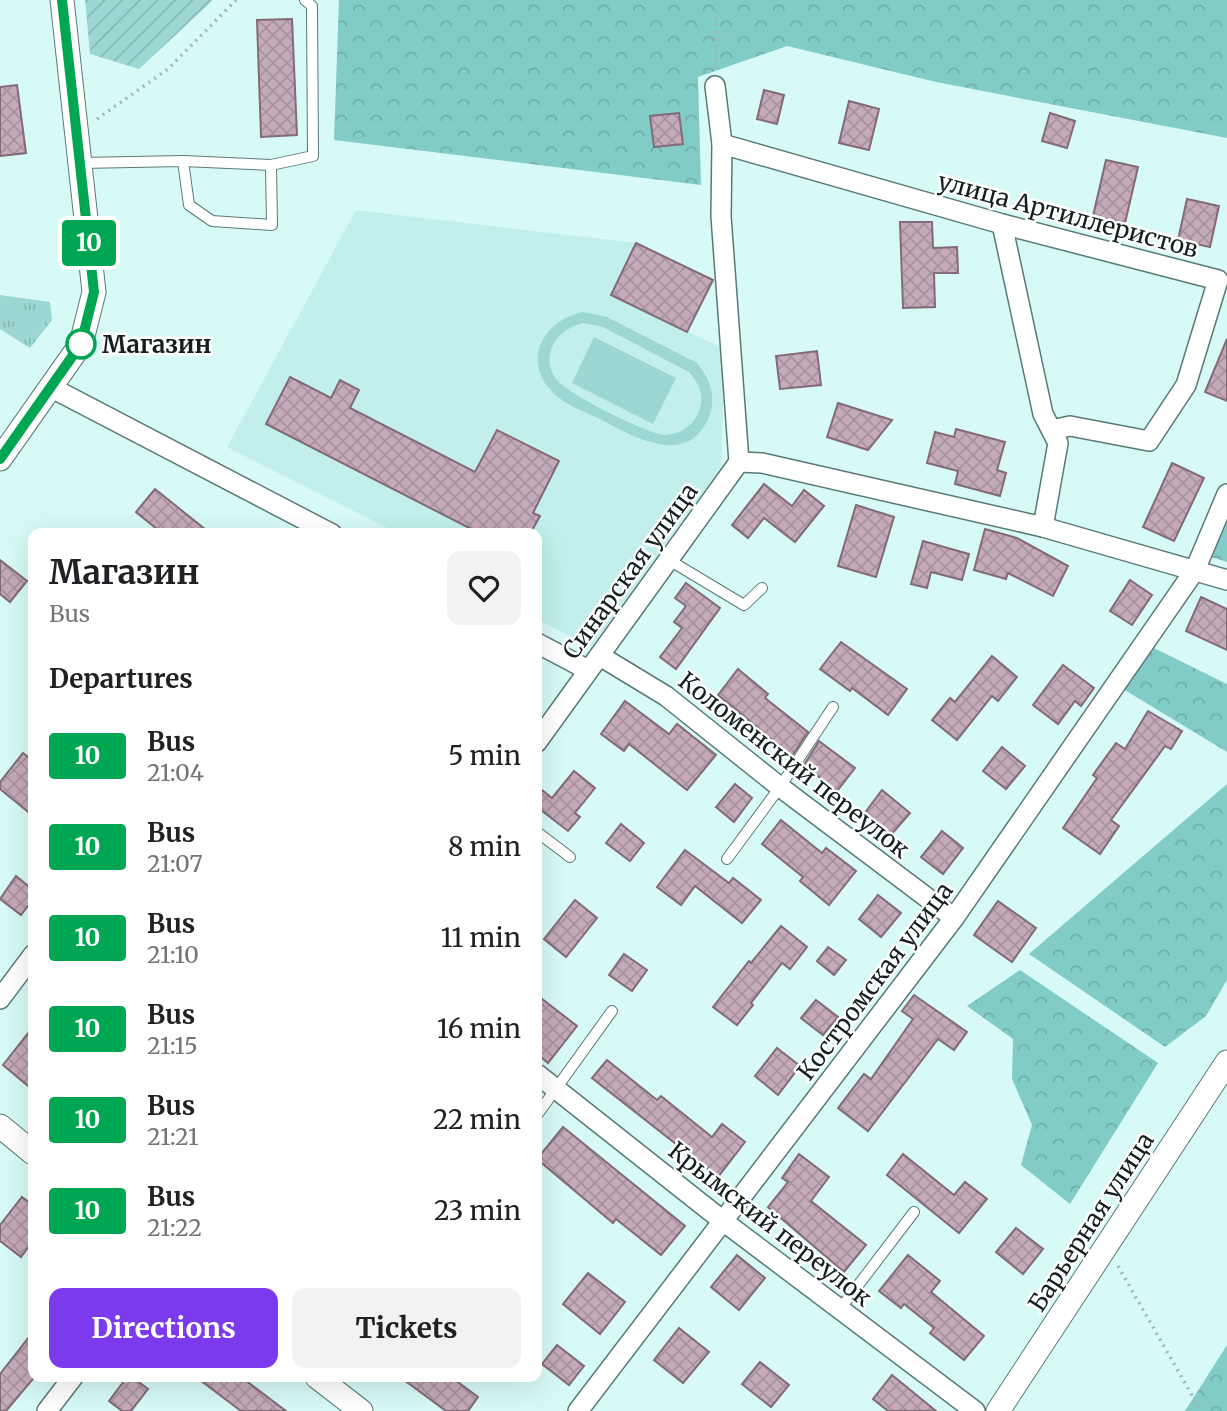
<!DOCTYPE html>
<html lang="en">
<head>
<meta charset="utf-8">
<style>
	:root { --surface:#fff; --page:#f2f2f2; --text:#202124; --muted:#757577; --accent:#7c3aed }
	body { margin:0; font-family:Merriweather,serif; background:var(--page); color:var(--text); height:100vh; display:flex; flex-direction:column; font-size:26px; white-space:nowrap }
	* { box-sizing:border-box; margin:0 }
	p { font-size:23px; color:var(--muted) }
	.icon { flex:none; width:38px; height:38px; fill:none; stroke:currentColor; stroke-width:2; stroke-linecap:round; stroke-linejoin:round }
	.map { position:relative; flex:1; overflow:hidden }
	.sheet { position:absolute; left:28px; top:528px; width:514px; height:854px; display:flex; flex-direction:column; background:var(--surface); border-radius:14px; box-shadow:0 7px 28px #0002 }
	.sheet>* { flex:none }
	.badge { padding:0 14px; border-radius:5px; font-size:24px; line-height:46px }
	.map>.badge { position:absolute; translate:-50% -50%; box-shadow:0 0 0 4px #fff }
	h2 { padding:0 21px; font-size:26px; line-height:63px }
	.round { display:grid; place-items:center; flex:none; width:74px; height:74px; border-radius:14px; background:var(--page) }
	.summary { display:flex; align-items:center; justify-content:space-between; height:119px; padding:0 21px }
	h1 { font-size:33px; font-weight:700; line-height:52px }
	.action { display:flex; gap:14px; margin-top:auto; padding:14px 21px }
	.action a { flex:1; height:80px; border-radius:14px; background:var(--accent); color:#fff; font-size:28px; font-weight:700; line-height:80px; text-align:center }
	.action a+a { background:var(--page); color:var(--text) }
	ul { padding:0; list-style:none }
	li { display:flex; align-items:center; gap:21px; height:91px; padding:0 21px }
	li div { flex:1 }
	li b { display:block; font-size:26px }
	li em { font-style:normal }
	li .badge { min-width:77px; font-weight:700; text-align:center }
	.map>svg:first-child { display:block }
</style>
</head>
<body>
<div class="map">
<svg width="1227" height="1411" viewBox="0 0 1227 1411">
	<defs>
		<pattern id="forest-crowns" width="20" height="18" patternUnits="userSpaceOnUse" patternTransform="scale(1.75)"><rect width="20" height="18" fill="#82ccc7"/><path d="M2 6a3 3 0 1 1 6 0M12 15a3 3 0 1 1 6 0" fill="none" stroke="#6fafaa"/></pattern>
		<pattern id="park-tufts" width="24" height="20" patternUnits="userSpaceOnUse" patternTransform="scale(1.75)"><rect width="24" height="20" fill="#9dd7d3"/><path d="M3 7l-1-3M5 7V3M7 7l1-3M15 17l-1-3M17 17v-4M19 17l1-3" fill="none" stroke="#86b8b5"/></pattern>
		<pattern id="garden-furrows" width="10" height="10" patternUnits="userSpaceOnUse" patternTransform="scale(1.75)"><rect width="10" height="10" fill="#9dd7d3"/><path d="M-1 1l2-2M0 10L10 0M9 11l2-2" fill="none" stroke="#86b8b5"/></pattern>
		<pattern id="building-cross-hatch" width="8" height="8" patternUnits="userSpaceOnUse" patternTransform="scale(1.75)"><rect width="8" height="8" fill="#c5aab9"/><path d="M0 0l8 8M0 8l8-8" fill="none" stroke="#a8929f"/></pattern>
	</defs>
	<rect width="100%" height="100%" fill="#d7faf7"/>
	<polygon fill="#c2efeb" points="356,210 636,243 611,295 724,349 721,467 591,647 537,619 537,534 399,534 227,447"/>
	<g fill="#9dd7d3" fill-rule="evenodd">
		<path d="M583,312L607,317L697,363C710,379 717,397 709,417C687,470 631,435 598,418C581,410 560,403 548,387C523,354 548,319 583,312ZM584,323L603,327L689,372C699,383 705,396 699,411C694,425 681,434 666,435C649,435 565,393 556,379C539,354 558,328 584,323Z"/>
		<polygon points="594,337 676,378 653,424 572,383"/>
	</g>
	<g fill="url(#forest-crowns)">
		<polygon points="339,0 1227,0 1227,138 936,82 787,46 698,77 701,185 334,140"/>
		<polygon points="1227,521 1227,562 1211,557"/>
		<polygon points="1154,648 1227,684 1227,752 1123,689"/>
		<polygon points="1227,784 1227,980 1206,1016 1165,1047 1029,954"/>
		<polygon points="1020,970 1158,1063 1070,1204 1021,1165 1032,1125 1012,1079 1013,1039 967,1006"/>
		<polygon points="1227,1345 1227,1411 1185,1411"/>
	</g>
	<polygon fill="url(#park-tufts)" points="0,295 50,302 52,320 30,348 0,329"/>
	<polygon fill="url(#garden-furrows)" points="85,0 213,0 139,69 90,54"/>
	<g fill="url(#building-cross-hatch)" stroke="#826a77" stroke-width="2">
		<polygon points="292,19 297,135 261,137 257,20"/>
		<polygon points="17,85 26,153 0,156 0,87"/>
		<polygon points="764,90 784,95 777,124 757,119"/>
		<polygon points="849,101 879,109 869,150 839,143"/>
		<polygon points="679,113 683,144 654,147 650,116"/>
		<polygon points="1050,113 1075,121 1067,148 1042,141"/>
		<polygon points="1106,160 1138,167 1125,223 1093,216"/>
		<polygon points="1187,199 1219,206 1210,247 1178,240"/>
		<polygon points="900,222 932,222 933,248 957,247 958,273 934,273 935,307 903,308"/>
		<polygon points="636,243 713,280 687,332 611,295"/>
		<polygon points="1227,339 1227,401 1205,392"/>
		<polygon points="817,351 821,385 780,389 776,356"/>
		<polygon points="290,377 331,398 340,380 359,390 350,408 475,472 497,430 559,461 533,513 540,516 530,534 481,534 266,424"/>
		<polygon points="838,403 892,420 868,450 827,437"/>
		<polygon points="956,429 1005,442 997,470 1006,473 1000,496 955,484 958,471 927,463 935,432 954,437"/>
		<polygon points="1172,463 1204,478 1174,541 1143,527"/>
		<polygon points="764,484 792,506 804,490 824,506 795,542 764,518 748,538 732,525"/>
		<polygon points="155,489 211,534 163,534 136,512"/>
		<polygon points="856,505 894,517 876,577 838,566"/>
		<polygon points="985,529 1017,538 1068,566 1053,596 1008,573 1006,579 974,570"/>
		<polygon points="923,541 969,554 962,580 931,572 927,588 911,584"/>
		<polygon points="0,560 27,581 10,602 0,594"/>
		<polygon points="1130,580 1152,595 1132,625 1110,611"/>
		<polygon points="686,583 720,608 676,669 660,657 682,628 674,622 686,606 675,598"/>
		<polygon points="1201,597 1227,609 1227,650 1186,631"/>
		<polygon points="841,642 907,689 888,715 852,688 850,691 820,669"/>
		<polygon points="992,656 1017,677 998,701 992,696 957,740 932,720 950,698 955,702"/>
		<polygon points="1063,665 1094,688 1081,706 1075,701 1058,724 1033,705"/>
		<polygon points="738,669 768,694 765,698 808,732 792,756 718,695"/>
		<polygon points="625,701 669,734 677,724 716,755 687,790 629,744 624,751 601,734"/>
		<polygon points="1148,711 1182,731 1171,749 1165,746 1111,820 1119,826 1100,854 1063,828 1097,778 1093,775 1116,743 1125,749"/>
		<polygon points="819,741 855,768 837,791 804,765"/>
		<polygon points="1002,747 1025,766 1006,789 983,771"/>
		<polygon points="23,753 33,761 33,816 0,789 0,782"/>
		<polygon points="574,771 595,788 575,813 580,817 568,831 537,807 537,786 552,798"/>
		<polygon points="735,784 752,798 734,822 716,807"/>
		<polygon points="882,790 910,813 891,835 864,814"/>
		<polygon points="781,820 822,853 826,848 856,871 829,905 800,881 803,877 762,844"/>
		<polygon points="621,824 644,843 630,861 606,843"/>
		<polygon points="942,831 963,848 943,874 921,857"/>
		<polygon points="685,850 729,883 733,878 761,900 742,923 695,886 681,905 657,887"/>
		<polygon points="16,876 33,890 33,899 21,915 0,899"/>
		<polygon points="878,895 901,913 881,937 859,919"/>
		<polygon points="575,900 597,918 566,957 544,939"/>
		<polygon points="998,901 1036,928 1012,962 974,935"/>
		<polygon points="781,926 807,947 790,969 782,963 751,1003 753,1005 737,1025 713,1007 749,961 751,963"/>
		<polygon points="828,947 846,960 834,975 817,961"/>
		<polygon points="624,954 647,970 632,991 609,975"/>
		<polygon points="537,995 577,1026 548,1063 537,1054"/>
		<polygon points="914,995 967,1032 954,1050 938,1039 868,1131 838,1108 864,1074 871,1079 913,1019 902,1011"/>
		<polygon points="816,1000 838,1017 823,1035 801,1018"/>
		<polygon points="33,1027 33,1090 3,1065"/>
		<polygon points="777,1048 800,1066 778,1095 755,1076"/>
		<polygon points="607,1060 657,1100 661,1096 712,1137 722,1124 745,1142 718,1177 592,1078"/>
		<polygon points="563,1127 685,1226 661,1255 616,1219 613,1223 537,1159"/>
		<polygon points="799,1154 829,1177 811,1201 866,1245 844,1272 768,1207 788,1182 782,1178"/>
		<polygon points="903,1154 954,1195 965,1182 987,1199 959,1233 887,1175"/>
		<polygon points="22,1197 33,1205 33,1241 21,1257 0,1241 0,1225"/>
		<polygon points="1016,1228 1043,1249 1023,1274 996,1252"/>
		<polygon points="737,1255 765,1278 739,1310 711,1287"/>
		<polygon points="908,1255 940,1281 931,1292 984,1336 964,1360 930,1333 934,1328 904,1304 901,1308 879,1291"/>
		<polygon points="588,1273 625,1302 600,1334 563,1304"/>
		<polygon points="679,1328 709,1352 683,1383 654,1360"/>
		<polygon points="33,1332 33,1379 6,1411 0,1411 0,1374"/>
		<polygon points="557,1345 584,1366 569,1385 542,1364"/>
		<polygon points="760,1362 789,1385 771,1407 742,1384"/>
		<polygon points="892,1375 936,1411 888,1411 873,1399"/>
		<polygon points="127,1377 132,1377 148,1389 131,1411 122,1411 109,1401"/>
		<polygon points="196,1377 241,1377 286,1411 241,1411"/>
		<polygon points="400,1377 451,1377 478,1397 468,1411 446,1411"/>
	</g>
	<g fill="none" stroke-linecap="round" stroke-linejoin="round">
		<g stroke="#597977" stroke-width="12">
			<g id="service">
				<polyline points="183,161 271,165 313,156 312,6 305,0"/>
				<polyline points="81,163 183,161 189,205 212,221 272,225 271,165"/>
				<polyline points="669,560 744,605 762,588"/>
				<polyline points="537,832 570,857"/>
				<polyline points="727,859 780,787 833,707"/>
				<polyline points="537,1115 612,1011"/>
				<polyline points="840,1309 914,1212"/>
			</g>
		</g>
		<g stroke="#597977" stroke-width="22">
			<g id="minor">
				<polyline points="715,86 722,144 721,216 739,462"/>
				<polyline points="722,144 1002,224 1218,280 1186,385 1149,441 1070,426 1052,430"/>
				<polyline points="1002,224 1043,414 1058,443 1043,527"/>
				<polyline points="52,388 332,534"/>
				<polyline points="739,462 762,463 1043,527 1227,580"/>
				<polyline points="537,643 588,670"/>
				<polyline points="600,656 666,696 780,787 954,918"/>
				<polyline points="537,742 739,462"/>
				<polyline points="0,999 33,955"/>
				<polyline points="537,1074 723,1221 975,1411"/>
				<polyline points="47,1411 73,1377"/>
				<polyline points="578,1411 954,918 1195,570 1227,494"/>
			</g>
		</g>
		<g stroke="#597977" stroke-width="25">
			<g id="tertiary">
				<polyline points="0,459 81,344 94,292 62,0"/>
				<polyline points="0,1126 33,1153"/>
				<polyline points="317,1377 361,1411"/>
				<polyline points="998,1411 1227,1062"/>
			</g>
		</g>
		<g stroke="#9cb8b6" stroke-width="3.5" stroke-dasharray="2 5" stroke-linecap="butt">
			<polyline points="716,68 716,0"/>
			<polyline points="97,119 168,69 236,0"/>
			<polyline points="1118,1266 1201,1411"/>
		</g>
		<use href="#service" stroke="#fff" stroke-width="10"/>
		<use href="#minor" stroke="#fff" stroke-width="19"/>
		<use href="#tertiary" stroke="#fff" stroke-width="23"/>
	</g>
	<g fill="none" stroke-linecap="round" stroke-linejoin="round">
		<g stroke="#fff" stroke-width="16">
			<polyline id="line" points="0,459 81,344 94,292 62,0"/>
		</g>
		<use href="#line" stroke="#00a651" stroke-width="10"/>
	</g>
	<circle fill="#fff" stroke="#00a651" stroke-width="3.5" cx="81" cy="344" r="14"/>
	<g text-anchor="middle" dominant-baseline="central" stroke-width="5" stroke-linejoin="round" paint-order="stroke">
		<g font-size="24" fill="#13201f" stroke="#fff">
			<text transform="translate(1068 215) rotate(15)">улица Артиллеристов</text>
			<text transform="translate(630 571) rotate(-54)">Синарская улица</text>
			<text transform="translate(794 765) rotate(38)">Коломенский переулок</text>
			<text transform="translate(875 981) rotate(-53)">Костромская улица</text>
			<text transform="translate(1091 1222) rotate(-57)">Барьерная улица</text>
			<text transform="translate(770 1224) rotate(38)">Крымский переулок</text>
		</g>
		<g font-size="24" font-weight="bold" fill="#13201f" stroke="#fff" text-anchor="start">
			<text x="102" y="344">Магазин</text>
		</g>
	</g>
</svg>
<b class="badge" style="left:89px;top:243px;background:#00a651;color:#fff">10</b>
<section class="sheet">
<div class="summary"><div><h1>Магазин</h1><p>Bus</p></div><a class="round"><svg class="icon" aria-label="heart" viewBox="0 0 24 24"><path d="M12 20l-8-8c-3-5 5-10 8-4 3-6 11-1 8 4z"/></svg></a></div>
<h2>Departures</h2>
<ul>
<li><span class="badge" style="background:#00a651;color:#fff">10</span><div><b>Bus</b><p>21:04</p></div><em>5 min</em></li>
<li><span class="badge" style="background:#00a651;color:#fff">10</span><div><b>Bus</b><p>21:07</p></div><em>8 min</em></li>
<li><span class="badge" style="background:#00a651;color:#fff">10</span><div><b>Bus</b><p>21:10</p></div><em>11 min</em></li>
<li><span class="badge" style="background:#00a651;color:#fff">10</span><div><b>Bus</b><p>21:15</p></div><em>16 min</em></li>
<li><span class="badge" style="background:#00a651;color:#fff">10</span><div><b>Bus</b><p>21:21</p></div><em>22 min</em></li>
<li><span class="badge" style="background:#00a651;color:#fff">10</span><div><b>Bus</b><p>21:22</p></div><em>23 min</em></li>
</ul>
<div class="action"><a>Directions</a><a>Tickets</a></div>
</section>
</div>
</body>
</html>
